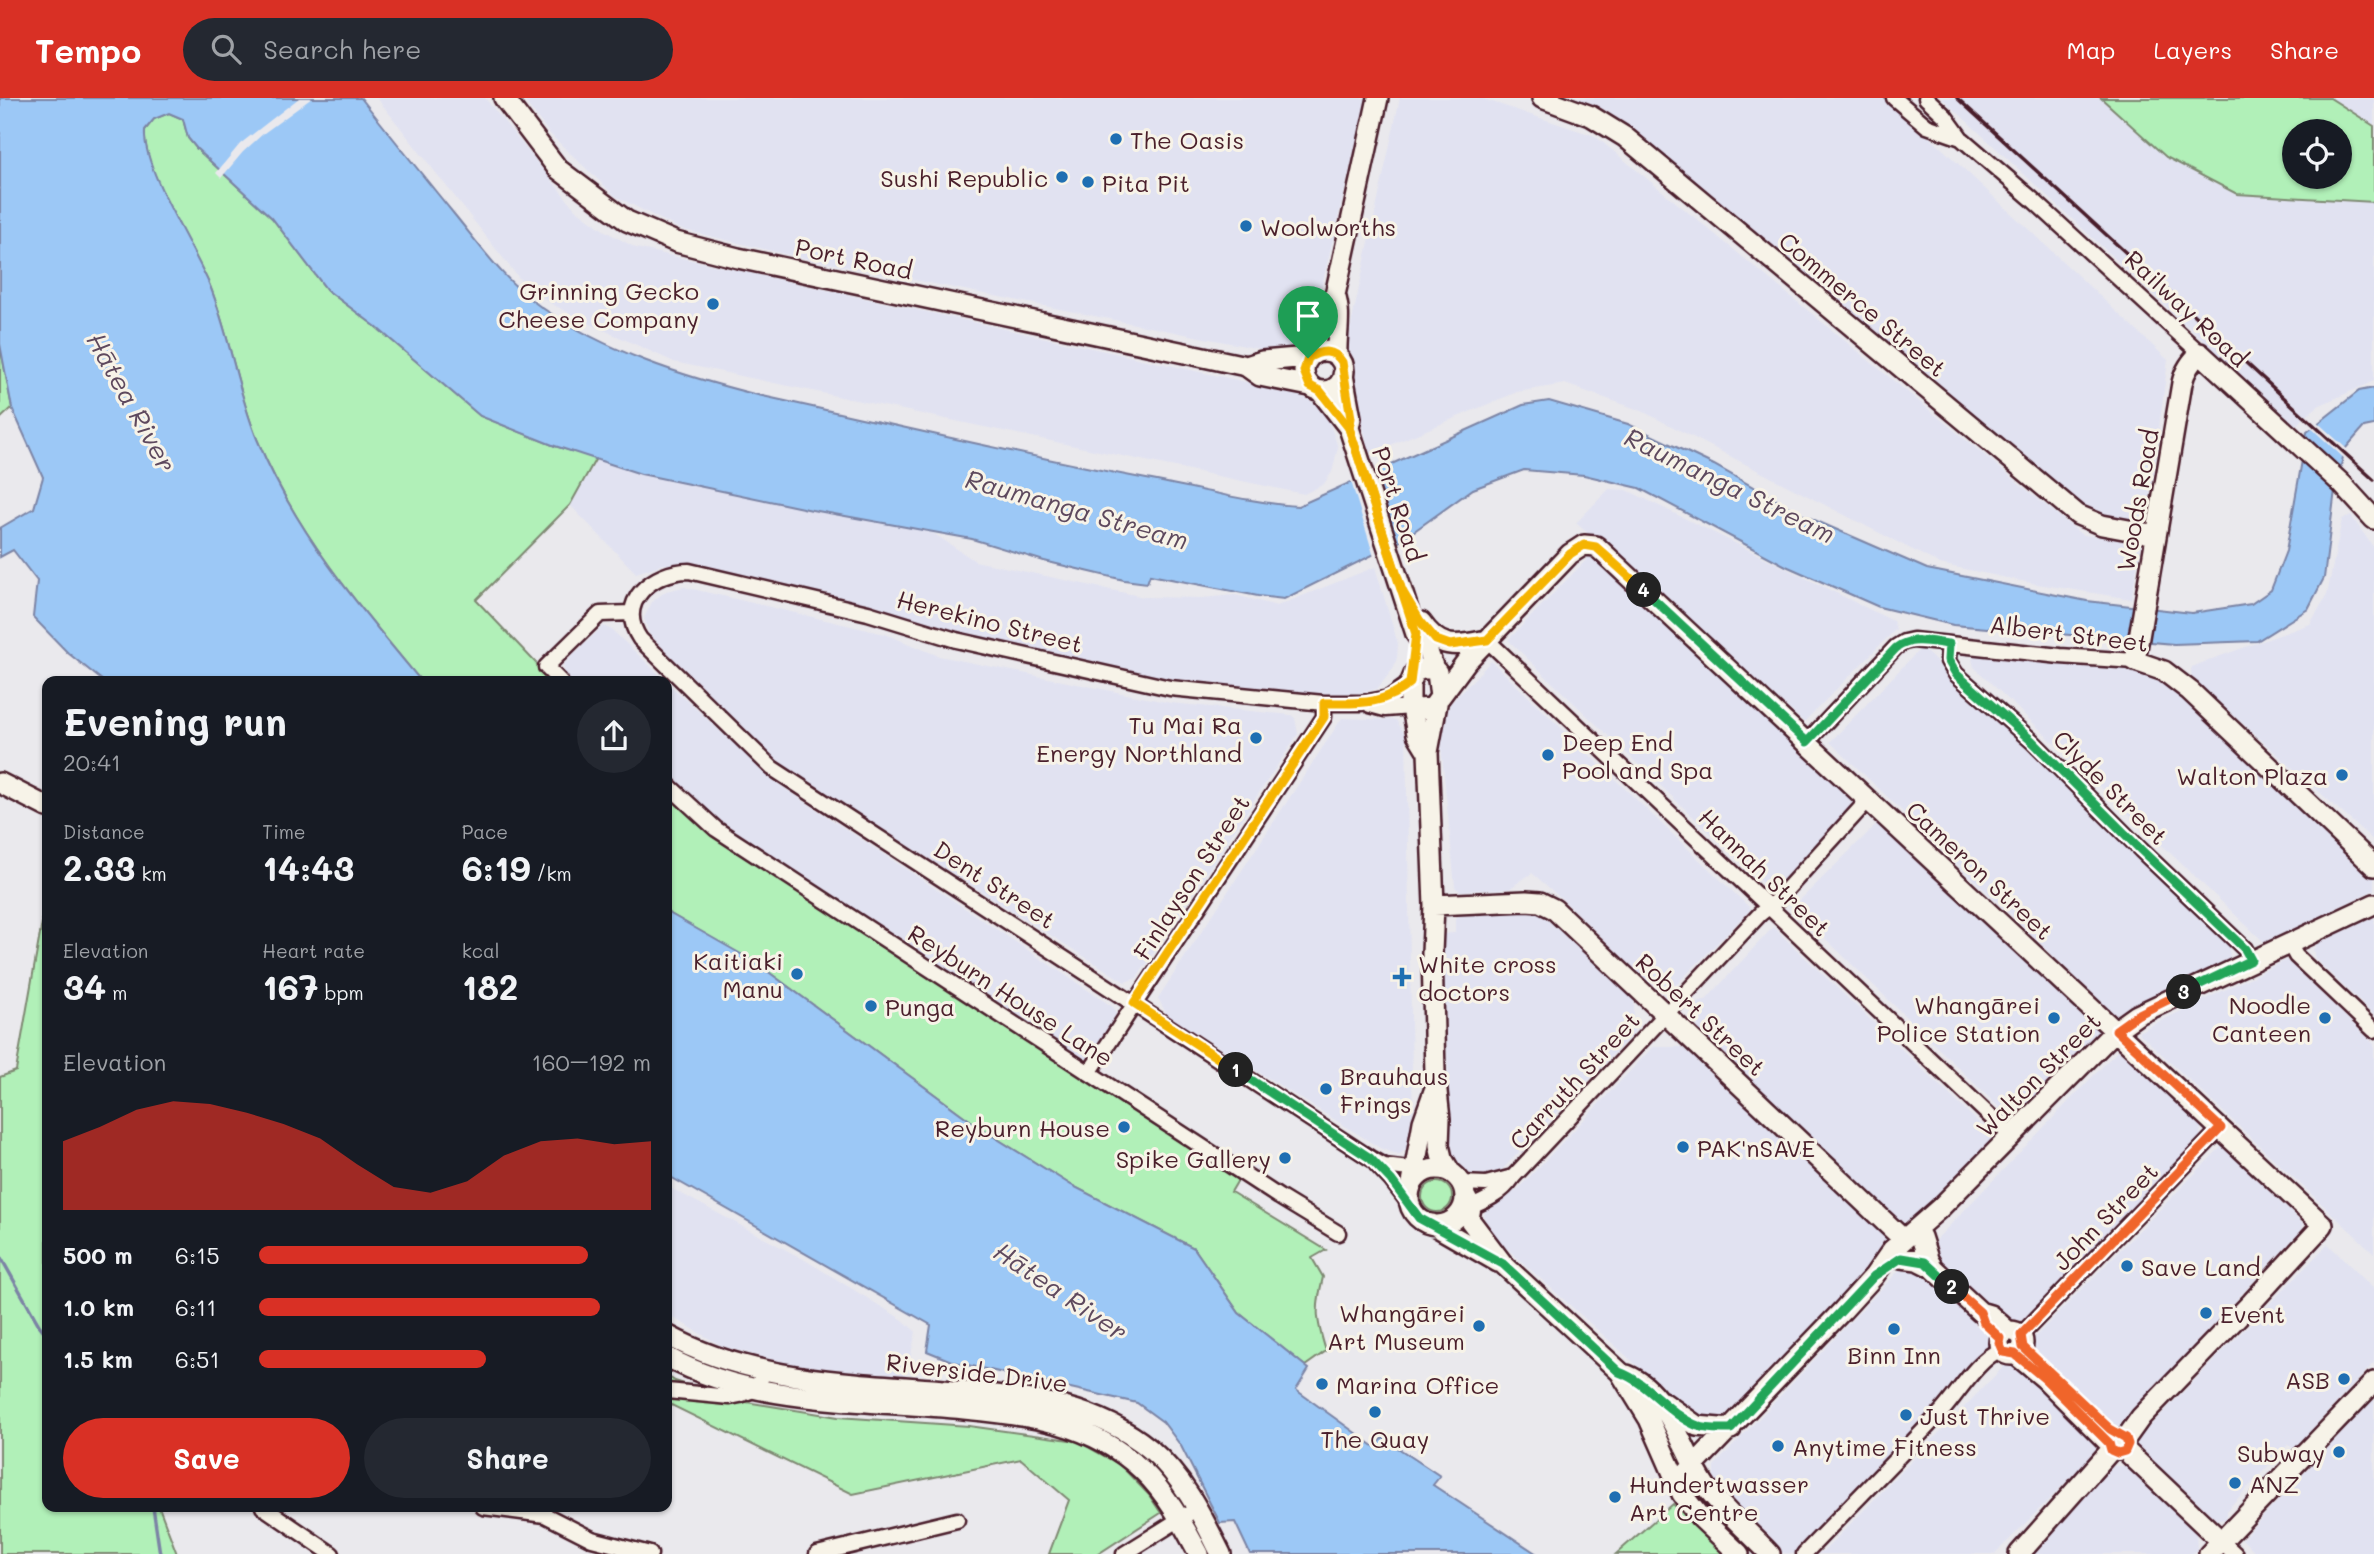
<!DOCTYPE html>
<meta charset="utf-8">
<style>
:root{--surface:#171b24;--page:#242831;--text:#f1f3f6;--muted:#9ea1a6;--accent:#d93025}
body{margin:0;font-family:Mali,sans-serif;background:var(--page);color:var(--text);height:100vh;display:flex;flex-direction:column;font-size:26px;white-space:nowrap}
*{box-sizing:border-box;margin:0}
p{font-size:23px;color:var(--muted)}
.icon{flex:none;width:38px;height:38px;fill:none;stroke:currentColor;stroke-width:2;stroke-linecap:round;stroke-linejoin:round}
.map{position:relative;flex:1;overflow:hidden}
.details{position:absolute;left:42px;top:578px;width:630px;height:836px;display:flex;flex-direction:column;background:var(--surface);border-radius:14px;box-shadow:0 2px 5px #0004}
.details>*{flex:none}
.controls{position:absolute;left:2282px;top:21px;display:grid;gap:14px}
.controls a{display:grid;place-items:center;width:70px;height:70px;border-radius:50%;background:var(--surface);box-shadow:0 2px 5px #0004;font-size:35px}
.pin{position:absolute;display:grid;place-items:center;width:60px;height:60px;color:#fff;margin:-72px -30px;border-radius:50% 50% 50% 0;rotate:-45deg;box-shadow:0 0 7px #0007}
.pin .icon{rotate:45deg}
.km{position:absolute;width:35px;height:35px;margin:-18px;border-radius:50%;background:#222;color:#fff;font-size:19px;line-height:35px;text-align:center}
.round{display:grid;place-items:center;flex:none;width:74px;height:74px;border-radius:37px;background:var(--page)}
.summary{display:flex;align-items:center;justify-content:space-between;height:119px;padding:0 21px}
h1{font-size:38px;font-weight:800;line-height:52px}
.metrics{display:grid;grid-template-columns:repeat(3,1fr);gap:10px;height:119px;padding:7px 21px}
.metrics div{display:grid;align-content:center}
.metrics b{font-size:35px;font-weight:800}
.metrics small{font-size:19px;font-weight:400}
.metrics p{font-size:19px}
.chart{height:196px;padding:14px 21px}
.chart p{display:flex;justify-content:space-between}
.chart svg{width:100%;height:126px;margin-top:7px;fill:var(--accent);opacity:.7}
.button{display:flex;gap:14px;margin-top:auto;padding:14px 21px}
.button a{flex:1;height:80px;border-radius:42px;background:var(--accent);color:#fff;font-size:28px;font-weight:800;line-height:80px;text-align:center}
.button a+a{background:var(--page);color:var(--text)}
ul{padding:0 21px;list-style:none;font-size:23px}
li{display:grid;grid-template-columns:112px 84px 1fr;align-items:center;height:52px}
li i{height:18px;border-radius:9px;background:var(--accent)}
header{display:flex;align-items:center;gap:42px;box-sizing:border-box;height:98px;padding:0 35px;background:var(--accent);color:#fff}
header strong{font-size:33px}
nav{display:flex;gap:38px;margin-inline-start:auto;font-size:24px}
.search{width:490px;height:63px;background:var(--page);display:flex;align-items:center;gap:18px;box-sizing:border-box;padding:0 24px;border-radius:38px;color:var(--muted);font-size:26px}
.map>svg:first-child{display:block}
</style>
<header>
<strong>Tempo</strong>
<div class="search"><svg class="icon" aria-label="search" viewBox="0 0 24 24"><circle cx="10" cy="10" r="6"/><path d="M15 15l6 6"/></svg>Search here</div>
<nav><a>Map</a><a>Layers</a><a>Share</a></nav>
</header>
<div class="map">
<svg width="2374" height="1456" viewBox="0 0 2374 1456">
<rect width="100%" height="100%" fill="#eae9ed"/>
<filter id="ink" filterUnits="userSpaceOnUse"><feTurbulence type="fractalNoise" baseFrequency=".0143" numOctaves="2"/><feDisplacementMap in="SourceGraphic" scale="14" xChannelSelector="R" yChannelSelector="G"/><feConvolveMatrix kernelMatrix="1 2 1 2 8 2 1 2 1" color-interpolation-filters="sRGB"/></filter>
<g filter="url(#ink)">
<!-- built -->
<path fill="#e1e2f1" d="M377,0h108l90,111 30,22 31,17 651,143 23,9 17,16 11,31 -6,25 -8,12 -20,10 -630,-132 -88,-40 -34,-18 -30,-22z
M522,0h845l-58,241 -10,9 -29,3 -486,-97 -104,-25 -65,-33 -65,-62z
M1400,0h80l115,38 487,399 60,6 -11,58 -100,-16 -91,-19 -298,-153 -77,-27 -48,8 -148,62 -18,-84 -3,-31z
M1558,0h330l280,262 -22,166 -61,-6 -472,-402z
M1942,0h159l65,59 71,37 137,8v179l-56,25 -23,20z
M2330,0h44v28z
M596,360l60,19 277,56 42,28 169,36 58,1 33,-3 42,11 98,-39 23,77 -1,14 -4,11 -16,20 -32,8 -97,-6 -121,-16 -416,-103 -47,-8 -28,9 -66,-68z
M1609,391l18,1 266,131 3,8 -92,93 -228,-199z
M2351,418l23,32v293l-182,-163 -1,-9 1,-2 20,-8 98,-35 17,-29 15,-76z
M1594,454l263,252 -85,88 -264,-252z
M684,489l201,47 54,22 232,47 120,12 4,3 3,16 -161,244 -12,4 -345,-217 -131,-131 -5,-16 8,-16 14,-11z
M603,528l9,4 54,51h-99l-4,-16z
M1923,551l306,296 1,16 -114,55 -286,-274 89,-92z
M1977,556l113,8 76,15 208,197v16l-109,53 -291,-276 -2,-8z
M1491,563l260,248 -74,75h-27l-88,-85 -30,-26 -23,16 -49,2 -5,-4 -15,-152 10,-31z
M667,584l108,100 338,225 3,7 -31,51 -357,-228 -61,-60z
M1342,620l54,2 10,16 7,394 -6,19 -9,6 -18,-7 -213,-133 -9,-17z
M1881,722l221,209 -89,92 -220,-214z
M1539,814l95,88v33l-139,144 -12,3 -12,-3 -17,-14 -4,-7 -3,-26 3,-9 -8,-187 13,-1v-14l5,-5z
M2374,819v98l-59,-56 -2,-9 4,-6z
M1773,829l224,213 -90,93 -209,-203v-27l8,-3z
M2286,862l88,84v209l-236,-221z
M2122,948l79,77 -1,16 -185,192 -87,-83z
M1653,949h29l206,193 -2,12 -168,171h-17l-199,-179 -17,-22 -1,-8 4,-10 29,-14z
M2222,1048l81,78v5l-173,184 3,11 -7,8 -8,-4 -89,-85z
M667,1088l138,74 98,60 13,12 -11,48 -127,-18 -56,-16 -55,-32z
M2328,1146l46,45v74l-61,65v6l-16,16 -9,-5 -62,66v8l-9,1 -78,-72 -5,-10 8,-15 3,8z
M1902,1169h13l77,73v9l-184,188 -11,17 -16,-1 -63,-61 -4,-10v-16z
M2010,1262l92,86 -107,108h-177l8,-5z
M2374,1301v155h-117l-15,-15z
M2113,1368h12l71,67 1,17 -5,4h-162z"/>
<!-- green -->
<path fill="#b1f0b8" stroke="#7e8872" stroke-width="2" fill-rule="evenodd" d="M2101,0h229l44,28v76l-137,-8 -71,-37zM2294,33h46v46h-46z
M169,15l14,6 5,19 9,11 75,69 55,72 48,36 105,90 75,30 41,12 -26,47 -94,95 77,81h-132c-62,-74 -127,-151 -164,-242 -20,-49 -27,-103 -47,-153 -16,-38 -69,-117 -65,-156l9,-11z
M0,246l12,64 -12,11z
M667,695l39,38 532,349 -7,12 95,58 -14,8 11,19c-8,33 -7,42 3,74l-21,15 -66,-53 -45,-65 -123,-63 -88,-55 -224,-165 -92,-53z
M47,796v613h112l18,47h-177v-477l16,-6z
M1422 1099a15 15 0 1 1 30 0a15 15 0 1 1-30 0Z
M667,1278l8,5 59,19 104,17 131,9 108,15 43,24 29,30 12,18 -63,41h-49l20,-54 -48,-41 -168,35 -186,-91z
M1673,1406l52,50h-109z"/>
<!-- water -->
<path fill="#9cc8f6" stroke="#7b84a5" stroke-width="2" d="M0,0h361c31,39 62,78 93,116 27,33 52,69 87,93 66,45 141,69 217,88 133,29 265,61 399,86 47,9 94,22 141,25l225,-101 26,-4 79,23 86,41 89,50 124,54 160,32 105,12 59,-9 20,-14 15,-39 21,-119 52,-41 15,-3v37l-10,2 -19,22 -10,41 -11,88 -16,31 -51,32 -83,3 -221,-19 -74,-18 -93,-41 -147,-78 -55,-13 -60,-5 -51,19 -74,53 -115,57 -26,-3 -108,-21 -3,8 -23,-3 -80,-19 -72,-22 -160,-29 -171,-36 -86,-28 -75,-30 -105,-90 -48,-36 -55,-72 -75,-69 -9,-11 -5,-19 -14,-6 -15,6 -9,11c-3,39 49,117 65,156 20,50 27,104 47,153 37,91 102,168 164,242h-318l-35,-28 -35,-36 4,-36 -24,-31 -13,7v-29l34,-20 9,-31 -31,-69 -12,-64z
M667,814l88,50 228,168 88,55 123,63 45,65 70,56 -13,21 79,57 8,-9 57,38 -7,9 104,69h-287l-15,-32 -15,1 -39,-77 -18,-24 -26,-19 -183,-41 -27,-11 4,-26 -264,-150z"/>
<!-- pier -->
<path fill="#eae9ed" d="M299,0h13l-48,35 -21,19 -22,26 -5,-5 24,-29z
M2315,322l33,30 -2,10 -37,-34z
M1371,370l26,79 -23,10 -24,-79z"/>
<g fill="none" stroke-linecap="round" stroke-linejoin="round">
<!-- stream -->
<path stroke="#7b84a5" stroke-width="3.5" d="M0,1158l39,69 8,10
M153,1409l7,47"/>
<defs>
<path id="street" d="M1894,0l33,28 34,12
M1926,0l19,18 16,22 71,61 168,154
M1487,542l524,496
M1949,546l-1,17 8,13 76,67 109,109 104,99 6,11
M560,583l-14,-14 54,-53 31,-1
M1410,585l-21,15 -27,5h-38l-154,-15 -214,-48 -88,-27 -179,-42c-36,0 -74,31 -49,68l132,129 598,390 14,8 42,5
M1370,607l15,4 27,-2
M1807,644l89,-95 8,-5 9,-2 147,16 75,5
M667,686l49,45 563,368 59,36
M2289,845l7,13 78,74
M1089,975l235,-356v-14
M1376,1066l15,16 20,26
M1461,1085l25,1 27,-7
M1464,1112c19,-8 37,-15 49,-33l247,-263 17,-14 92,-101
M2021,1237l200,-207
M667,1293l63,6 10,-2 16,-6 9,-19
M263,1409l69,47
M483,1409l62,8 47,24 58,15
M2221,1443l14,13
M817,1456l140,-34
M1124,1456l64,-40
M1804,1456c46,-48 93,-95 138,-143 18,-20 34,-50 59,-62"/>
<path id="secondary" d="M504,0l54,71 69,52 49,21 62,16 508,108 14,10 50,10
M1542,0l49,18 34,21 453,378 24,10 54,10
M1304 273a20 20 0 1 1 40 0a20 20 0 1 1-40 0Z
M1337,257c-1,-20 5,-41 -2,-60l43,-197
M1310,258l17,-53 8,-8
M1246,268l16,-5 46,-4
M1343,277l8,43 -2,10
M1320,293l29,37 67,206 12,18 6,17
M2374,421l-32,-35 -142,-131c-9,9 -15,17 -18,30l-47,278 29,10 26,20 184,175
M1421,524c20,29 35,24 66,18
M1422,571h12l3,3 3,25 -8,11 -14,1 -8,-4v-21l5,-12z
M1440,599l26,-35 104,-108 14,-9 12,1 727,679 -71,77 -111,115 -15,21
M1437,606l-9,48 6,153 -2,48 3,120 5,46 -1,26 3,13 9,15
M1412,610l5,26 11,18
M0,685l47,24
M1434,807l92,-4 14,1 14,7 349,330
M1409 1099a28 28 0 1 1 56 0a28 28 0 1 1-56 0Z
M1412,1086l11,-62 11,-31
M1465,1098l6,11 -2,12 34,45 117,108 29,47 33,75 18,23 39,37
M1432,1126l66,38
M1921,1139l7,22 5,9 47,44 10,3 18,16
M1901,1160l16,2 16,8
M1999 1245a12 12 0 1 1 24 0a12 12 0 1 1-24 0Z
M667,1237c90,50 200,47 299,57 66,6 132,14 184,57 34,29 52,67 71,105
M2015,1256l30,25 64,64
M667,1259c89,49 199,42 297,52 65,6 129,14 178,61 25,24 41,54 57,84
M1627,1277c43,17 55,79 80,113 18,24 42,44 63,66
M1663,1304l34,24 34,3
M2125,1352l96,91
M1677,1385l166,-173 31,-34 18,-26 48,-42 176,-178 21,-15 237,-111
M2019,1456l92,-104
M2209,1456l165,-172"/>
</defs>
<!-- street casing -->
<use href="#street" stroke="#4a1f2b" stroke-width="19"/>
<!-- secondary casing -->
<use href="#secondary" stroke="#4a1f2b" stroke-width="24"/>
<!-- street -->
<use href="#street" stroke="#f7f3e8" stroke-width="14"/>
<!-- secondary -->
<use href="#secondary" stroke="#f7f3e8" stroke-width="19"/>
<!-- rail -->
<path stroke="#4a1f2b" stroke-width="3.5" d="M1957,0l417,382"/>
</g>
</g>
<g fill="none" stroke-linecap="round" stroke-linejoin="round" filter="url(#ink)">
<defs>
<path id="split-1" d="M1236,972l-102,-67 190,-286v-14c34,0 58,3 86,-20l6,-49 -67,-206 -29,-37 -10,-5 -6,-15 4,-13"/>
<path id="split-2" d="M1236,972l134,88 21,22 28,38 84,46 116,108c30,11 49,42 79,54 9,4 23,3 33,3l143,-153 27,-18 24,4 27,25"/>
<path id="split-3" d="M1952,1189l28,25 4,11 16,15 -1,5 4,9 12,2 30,25 64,64 2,7 7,3 7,-2 3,-7 -2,-6 -16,-9 -87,-82 -2,-12 200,-207 -105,-98 21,-15 47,-23"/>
<path id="split-4" d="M1644,492l163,152 89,-94c16,-12 34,-6 53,-4l-1,16 8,14 76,67 109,109 104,99 6,11 -67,32"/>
<path id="split-5" d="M1308,260c13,-8 26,-9 34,4l9,56 -2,10 52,161 19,32 16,19 14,5 37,-5 83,-86 14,-9 12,2 48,43"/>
</defs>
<!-- split-1 casing -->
<use href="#split-1" stroke="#fff" stroke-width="14"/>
<!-- split-2 casing -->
<use href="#split-2" stroke="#fff" stroke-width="14"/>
<!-- split-3 casing -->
<use href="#split-3" stroke="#fff" stroke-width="14"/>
<!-- split-4 casing -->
<use href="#split-4" stroke="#fff" stroke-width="14"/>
<!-- split-5 casing -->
<use href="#split-5" stroke="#fff" stroke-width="14"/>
<!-- split-1 -->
<use href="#split-1" stroke="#f5b400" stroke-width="9"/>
<!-- split-2 -->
<use href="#split-2" stroke="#22a559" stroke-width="9"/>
<!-- split-3 -->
<use href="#split-3" stroke="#f0652b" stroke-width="9"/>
<!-- split-4 -->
<use href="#split-4" stroke="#22a559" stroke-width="9"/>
<!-- split-5 -->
<use href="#split-5" stroke="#f5b400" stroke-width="9"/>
</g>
<!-- markers -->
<g fill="#1f6fb2" stroke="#f7f3e8" stroke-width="2.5">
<circle cx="1116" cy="41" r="7"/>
<circle cx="1062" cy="79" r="7"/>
<circle cx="1088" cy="84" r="7"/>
<circle cx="1246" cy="128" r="7"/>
<circle cx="713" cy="206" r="7"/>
<circle cx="1256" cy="640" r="7"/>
<circle cx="1548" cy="657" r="7"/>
<circle cx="2342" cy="677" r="7"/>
<circle cx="797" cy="876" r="7"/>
<path d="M1398.5 868.5h7v7h7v7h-7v7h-7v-7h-7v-7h7z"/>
<circle cx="871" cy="908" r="7"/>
<circle cx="2054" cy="920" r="7"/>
<circle cx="2325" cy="920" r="7"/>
<circle cx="1326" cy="991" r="7"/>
<circle cx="1124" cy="1029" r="7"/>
<circle cx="1683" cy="1049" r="7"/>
<circle cx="1285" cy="1060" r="7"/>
<circle cx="2127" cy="1168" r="7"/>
<circle cx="2206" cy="1215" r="7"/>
<circle cx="1479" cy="1228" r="7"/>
<circle cx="1894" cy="1231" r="7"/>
<circle cx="2344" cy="1281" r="7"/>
<circle cx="1322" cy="1286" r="7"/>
<circle cx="1375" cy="1314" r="7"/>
<circle cx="1906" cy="1317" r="7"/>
<circle cx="1778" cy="1348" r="7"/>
<circle cx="2339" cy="1354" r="7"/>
<circle cx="2235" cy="1385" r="7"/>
<circle cx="1615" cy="1399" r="7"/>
</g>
<g text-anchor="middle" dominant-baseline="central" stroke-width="6" stroke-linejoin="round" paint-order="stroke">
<!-- poi labels -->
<g font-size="24" fill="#4a1f2b" stroke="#f7f3e8" text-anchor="start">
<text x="1130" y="41">The Oasis</text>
<text x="1048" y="79" text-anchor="end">Sushi Republic</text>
<text x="1102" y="84">Pita Pit</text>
<text x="1260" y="128">Woolworths</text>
<text x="699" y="192" text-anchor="end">Grinning Gecko<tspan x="699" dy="28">Cheese Company</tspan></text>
<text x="1242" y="626" text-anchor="end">Tu Mai Ra<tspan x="1242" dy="28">Energy Northland</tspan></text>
<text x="1562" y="643">Deep End<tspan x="1562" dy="28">Pool and Spa</tspan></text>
<text x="2328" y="677" text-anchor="end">Walton Plaza</text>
<text x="783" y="862" text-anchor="end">Kaitiaki<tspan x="783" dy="28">Manu</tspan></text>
<text x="1418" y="865">White cross<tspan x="1418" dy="28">doctors</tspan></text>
<text x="2040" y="906" text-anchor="end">Whangārei<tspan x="2040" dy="28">Police Station</tspan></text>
<text x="2311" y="906" text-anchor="end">Noodle<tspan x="2311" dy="28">Canteen</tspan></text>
<text x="885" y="908">Punga</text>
<text x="1340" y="977">Brauhaus<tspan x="1340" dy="28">Frings</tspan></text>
<text x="1110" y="1029" text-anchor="end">Reyburn House</text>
<text x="1697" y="1049">PAK'nSAVE</text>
<text x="1271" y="1060" text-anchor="end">Spike Gallery</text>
<text x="2141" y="1168">Save Land</text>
<text x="1465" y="1214" text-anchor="end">Whangārei<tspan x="1465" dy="28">Art Museum</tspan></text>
<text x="2220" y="1215">Event</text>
<text x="1894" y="1256" text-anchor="middle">Binn Inn</text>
<text x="2330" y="1281" text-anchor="end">ASB</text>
<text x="1336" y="1286">Marina Office</text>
<text x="1920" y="1317">Just Thrive</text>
<text x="1375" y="1340" text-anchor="middle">The Quay</text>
<text x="1792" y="1348">Anytime Fitness</text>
<text x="2325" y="1354" text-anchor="end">Subway</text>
<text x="1629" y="1385">Hundertwasser<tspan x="1629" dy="28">Art Centre</tspan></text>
<text x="2249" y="1385">ANZ</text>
</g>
<!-- street labels -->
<g font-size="24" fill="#4a1f2b" stroke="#f7f3e8">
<text transform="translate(854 160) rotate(12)">Port Road</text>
<text transform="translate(1863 206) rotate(40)">Commerce Street</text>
<text transform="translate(2187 210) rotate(43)">Railway Road</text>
<text transform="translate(2137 402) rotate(-80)">Woods Road</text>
<text transform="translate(1399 406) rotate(72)">Port Road</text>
<text transform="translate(990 523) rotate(14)">Herekino Street</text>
<text transform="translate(2069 535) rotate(7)">Albert Street</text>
<text transform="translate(2111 689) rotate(45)">Clyde Street</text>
<text transform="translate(1980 772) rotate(43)">Cameron Street</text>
<text transform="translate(1765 774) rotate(44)">Hannah Street</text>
<text transform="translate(1191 779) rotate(-57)">Finlayson Street</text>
<text transform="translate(995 786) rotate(33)">Dent Street</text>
<text transform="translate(1011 897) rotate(33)">Reyburn House Lane</text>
<text transform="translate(1701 916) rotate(43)">Robert Street</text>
<text transform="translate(2038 976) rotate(-45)">Walton Street</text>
<text transform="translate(1574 982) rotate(-47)">Carruth Street</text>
<text transform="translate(2105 1118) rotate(-46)">John Street</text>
<text transform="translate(977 1274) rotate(7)">Riverside Drive</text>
</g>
<!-- water labels -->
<g font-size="26" font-style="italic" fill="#5e495e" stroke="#f7f3e8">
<text transform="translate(132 304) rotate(61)">Hātea River</text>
<text transform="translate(1730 387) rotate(26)">Raumanga Stream</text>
<text transform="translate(1077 411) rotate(16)">Raumanga Stream</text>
<text transform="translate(1061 1193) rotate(34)">Hātea River</text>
</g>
</g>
</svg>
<div class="controls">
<a><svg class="icon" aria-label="locate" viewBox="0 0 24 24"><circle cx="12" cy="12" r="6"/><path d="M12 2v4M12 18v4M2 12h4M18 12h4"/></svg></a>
</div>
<div class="pin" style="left:1308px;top:260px;background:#1e9e55"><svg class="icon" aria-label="arrive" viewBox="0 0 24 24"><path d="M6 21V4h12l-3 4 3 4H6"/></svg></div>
<b class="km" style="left:1236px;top:972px">1</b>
<b class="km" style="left:1952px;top:1189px">2</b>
<b class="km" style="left:2184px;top:894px">3</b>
<b class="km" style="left:1644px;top:492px">4</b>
<section class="details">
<div class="summary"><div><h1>Evening run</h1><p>20:41</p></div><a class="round"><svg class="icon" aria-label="share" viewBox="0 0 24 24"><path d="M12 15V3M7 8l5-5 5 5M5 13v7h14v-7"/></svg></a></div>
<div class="metrics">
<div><p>Distance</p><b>2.33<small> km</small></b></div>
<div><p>Time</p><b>14:43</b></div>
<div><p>Pace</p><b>6:19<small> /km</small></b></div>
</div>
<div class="metrics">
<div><p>Elevation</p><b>34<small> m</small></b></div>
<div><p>Heart rate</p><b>167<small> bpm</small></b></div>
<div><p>kcal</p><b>182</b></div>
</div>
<div class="chart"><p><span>Elevation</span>160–192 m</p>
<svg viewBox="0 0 160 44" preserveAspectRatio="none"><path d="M0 44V20L10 15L20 9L30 6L40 7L50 10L60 14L70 19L80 28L90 36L100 38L110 34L120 25L130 20L140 19L150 21L160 20V44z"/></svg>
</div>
<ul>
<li><b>500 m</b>6:15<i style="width:84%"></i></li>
<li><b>1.0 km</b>6:11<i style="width:87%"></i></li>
<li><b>1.5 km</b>6:51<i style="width:58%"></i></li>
</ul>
<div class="button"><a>Save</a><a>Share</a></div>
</section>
</div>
